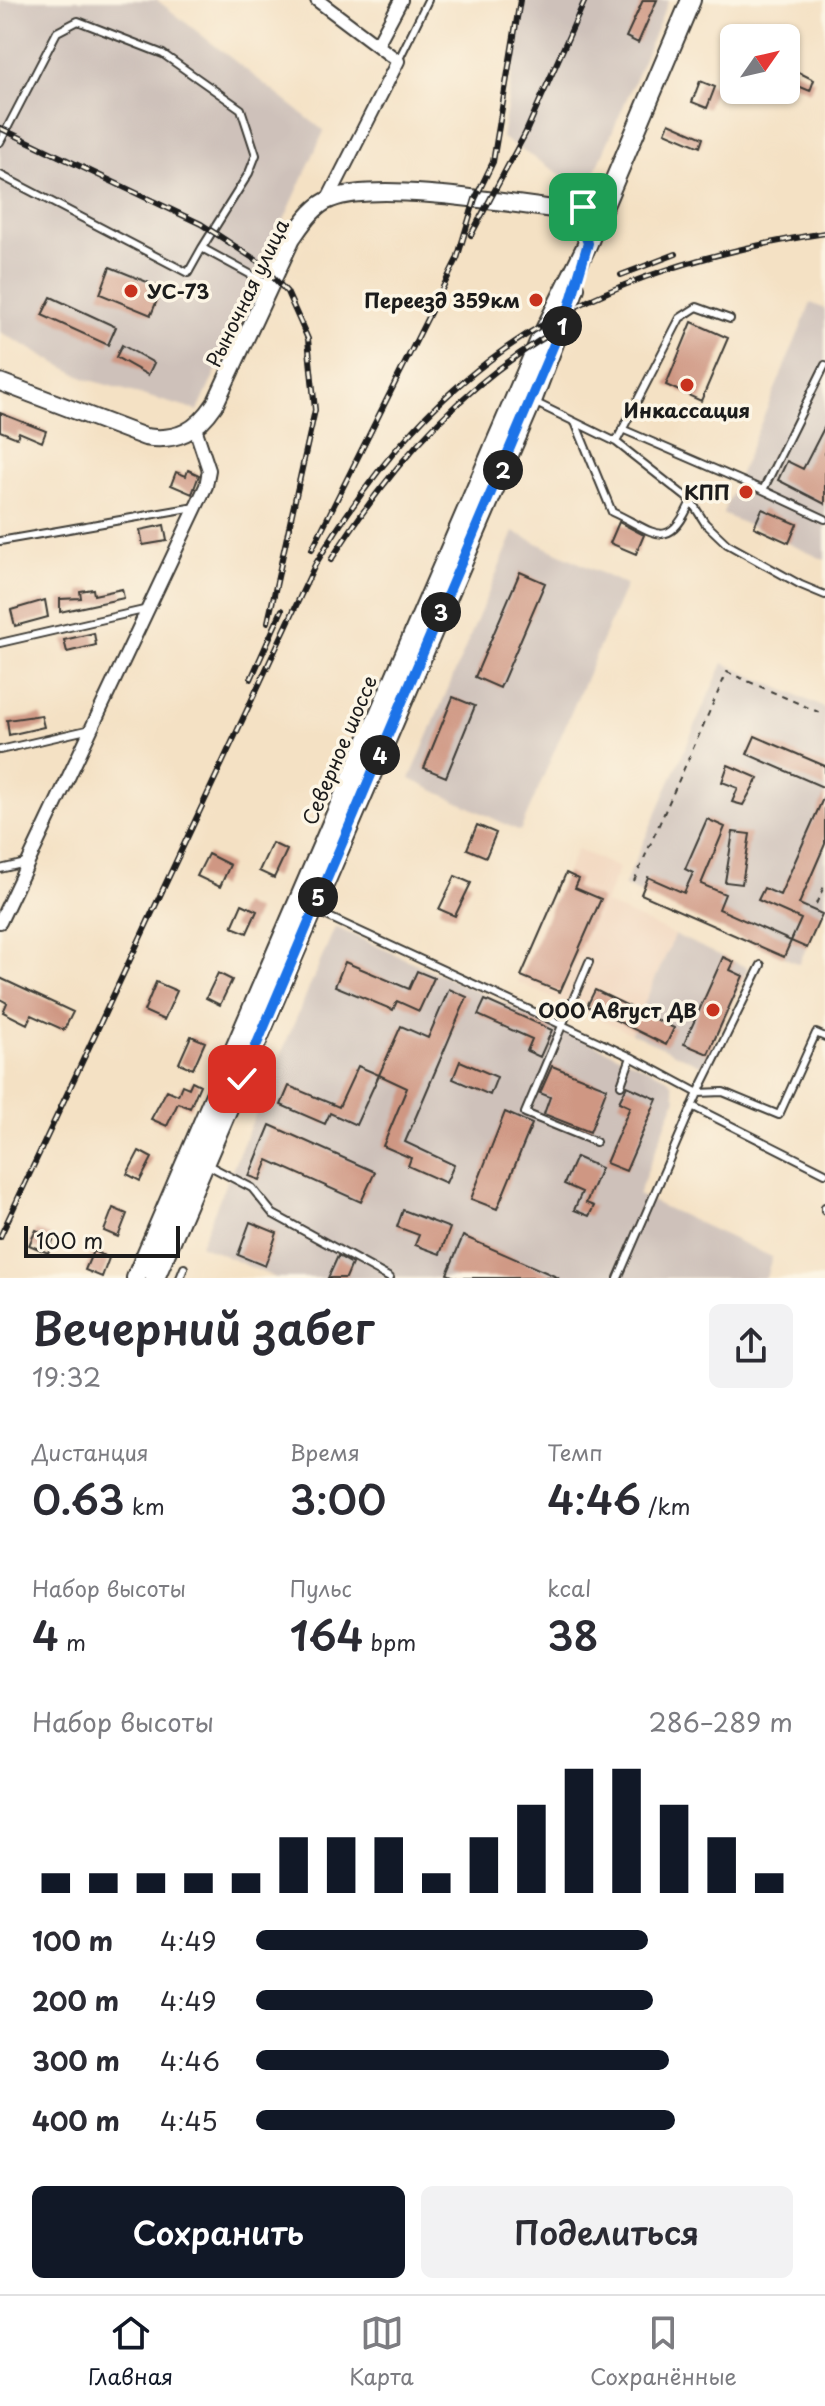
<!DOCTYPE html>
<html lang="ru">
<meta charset="utf-8">
<style>
:root{--surface:#fff;--page:#f2f2f3;--text:#2b2b33;--muted:#7c7c81;--line:#e1e1e2;--accent:#111827}
body{margin:0;font-family:"Playpen Sans",sans-serif;background:var(--page);color:var(--text);height:100vh;display:flex;flex-direction:column;font-size:30px;white-space:nowrap}
*{box-sizing:border-box;margin:0}
p{font-size:26px;color:var(--muted)}
.icon{flex:none;width:44px;height:44px;fill:none;stroke:currentColor;stroke-width:2;stroke-linecap:round;stroke-linejoin:round}
.map{position:relative;height:1278px;overflow:hidden}
.sheet{display:flex;flex-direction:column;background:var(--surface);flex:1}
.sheet>*{flex:none}
.needle{width:52px;rotate:56deg}
.buttons{position:absolute;left:720px;top:24px;display:grid;gap:16px}
.buttons a{display:grid;place-items:center;width:80px;height:80px;border-radius:12px;background:var(--surface);box-shadow:0 2px 6px #0004;font-size:40px}
.scale{position:absolute;left:24px;bottom:20px;width:156px;box-sizing:border-box;padding-left:8px;border:4px solid #1c1c1c;border-top:0;font-size:22px;line-height:28px;white-space:nowrap;color:#1c1c1c;-webkit-text-stroke:6px #fcf5e5;paint-order:stroke}
.pin{position:absolute;display:grid;place-items:center;width:68px;height:68px;color:#fff;margin:-34px;border-radius:16px;box-shadow:0 4px 12px #0006}
.km{position:absolute;width:40px;height:40px;margin:-20px;border-radius:50%;background:#222;color:#fff;font-size:22px;line-height:40px;text-align:center}
.round{display:grid;place-items:center;flex:none;width:84px;height:84px;border-radius:12px;background:var(--page)}
.headline{display:flex;align-items:center;justify-content:space-between;height:136px;padding:0 32px}
h1{font-size:44px;font-weight:600;line-height:60px}
.figures{display:grid;grid-template-columns:repeat(3,1fr);gap:12px;height:136px;padding:8px 32px}
.figures div{display:grid;align-content:center}
.figures b{font-size:40px;font-weight:600}
.figures small{font-size:22px;font-weight:400}
.figures p{font-size:22px}
.chart{height:224px;padding:16px 32px}
.chart p{display:flex;justify-content:space-between}
.chart svg{width:100%;height:144px;margin-top:8px;stroke:var(--accent);stroke-width:6}
.primary-button{display:flex;gap:16px;margin-top:auto;padding:16px 32px}
.primary-button a{flex:1;height:92px;border-radius:12px;background:var(--accent);color:#fff;font-size:32px;font-weight:600;line-height:92px;text-align:center}
.primary-button a+a{background:var(--page);color:var(--text)}
ul{padding:0 32px;list-style:none;font-size:26px}
li{display:grid;grid-template-columns:128px 96px 1fr;align-items:center;height:60px}
li i{height:20px;border-radius:10px;background:var(--accent)}
.dock{display:flex;justify-content:space-around;align-items:center;height:112px;border-top:2px solid var(--line);background:var(--surface);font-size:22px;color:var(--muted)}
.dock a{display:grid;justify-items:center;gap:4px}
.dock .current{color:var(--accent)}
.map>svg:first-child{display:block}
</style>
<div class="map">
<svg width="825" height="1278" viewBox="0 0 825 1278">
<rect width="100%" height="100%" fill="#fcf5e5"/>
<filter id="ink" filterUnits="userSpaceOnUse"><feTurbulence type="fractalNoise" baseFrequency=".0125" numOctaves="2"/><feDisplacementMap in="SourceGraphic" scale="16" xChannelSelector="R" yChannelSelector="G"/><feConvolveMatrix kernelMatrix="1 2 1 2 8 2 1 2 1" color-interpolation-filters="sRGB"/></filter>
<filter id="wash" filterUnits="userSpaceOnUse"><feTurbulence type="fractalNoise" baseFrequency=".006" numOctaves="4" result="noise"/><feDisplacementMap in="SourceGraphic" scale="32" xChannelSelector="R" yChannelSelector="G"/><feGaussianBlur stdDeviation="1.8" result="paint"/><feColorMatrix in="noise" values="0 0 0 0 0 0 0 0 0 0 0 0 0 0 0 0 0 1.4 0 .05"/><feComposite in="paint" operator="in"/></filter>
<g filter="url(#wash)">
<rect width="100%" height="100%" fill="#f4e1c4"/>
<!-- built -->
<path fill="#f1d5bd" d="M577,849l42,19 -15,35 71,32 -44,98 -114,-51z"/>
<!-- industrial -->
<path fill="#cec1ba" d="M0,0h157l167,131 -126,280 -112,-32 -86,-47z
M524,0h145l-82,191 -85,-53z
M811,303l14,6v251l-102,-46z
M514,532l112,53 -106,246 -110,-52z
M723,663l102,45v198l-26,58 -175,-78z
M335,927l329,149 8,7 4,15 -38,97 134,62 -6,21h-490l-76,-33z
M675,935l73,33 -46,98 -71,-33z"/>
<g id="blocks">
<!-- building -->
<path fill="#cf9783" d="M643,0h14l-19,43 -12,-6z
M786,66l28,14 -4,11 -24,-10z
M700,81l15,6 -8,21 -15,-6z
M669,123l34,15 -3,9 -35,-15z
M110,267l52,21 -11,27 -51,-21z
M51,297l65,30 -8,18 -66,-30z
M692,322l36,16 -27,63 -35,-16z
M122,345l32,18 -6,12 -32,-18z
M0,413l46,18 -4,11 -23,-10 -2,6 -17,-7z
M825,426v78l-47,-24 9,-19 16,8z
M188,470l11,5 -7,19 -21,-9 5,-13 10,4z
M762,509l35,15 -8,19 -35,-16z
M619,522l25,13 -8,19 -26,-11z
M164,525l3,16 -24,4 -3,-15z
M520,572l25,11 -45,105 -25,-11z
M93,589l1,6 28,-6 2,9 -64,14v-13l21,-1 -1,-7z
M45,600l3,17 -33,9 -4,-16z
M94,633l2,12 -29,7 -3,-12z
M453,697l22,9 -29,71 -22,-9z
M41,715l3,12 -35,8 -2,-15z
M755,736l70,30v22l-78,-34z
M728,765l30,13 -15,27 -11,-3 6,-14 -16,-6z
M825,794v50l-26,60 23,10 -15,34 -16,-7 10,-22 -43,-19 6,-12 16,7z
M707,819l18,8 -24,57 24,10 -6,15 72,32 -7,16 -143,-63 7,-17 36,16 9,-20 -8,-4z
M477,825l19,8 -10,24 -19,-8z
M733,832l17,2 -8,50 -17,-2z
M272,843l15,7 -13,28 -15,-7z
M208,854l22,11 -10,22 -23,-11z
M566,873l13,6 -4,9 26,11 -41,93 -39,-16z
M455,876l16,7 -16,33 -16,-7z
M242,904l15,7 -10,22 -15,-6z
M723,957l11,5 -4,8 13,6 -35,78 -24,-10z
M345,962l64,27 8,-18 17,7 -15,33 -22,-10 -4,9 -58,-24z
M218,973l14,7 -12,25 -14,-7z
M0,978l73,34 -9,18 -33,-15 -4,9 -24,-12 4,-9 -7,-4z
M156,982l21,9 -13,29 -20,-9z
M449,989l18,8 -62,145 49,23 -8,18 -38,-17 3,-8 -28,-12 24,-58 -28,-13 22,-49 27,12z
M595,990l79,38 -8,17 -79,-39z
M485,1000l67,30 -12,27 -13,-6 5,-12 -54,-24z
M191,1036l14,6 -12,27 -14,-6z
M460,1061l37,16 -7,18 -37,-16z
M358,1066l21,9 -23,50 -26,-12 -5,11 -44,-19 8,-19 50,21z
M552,1066l55,22 -17,44 -46,-18 6,-17 -10,-4z
M192,1081l8,4 -10,23 -12,-5 -11,23 -16,-7 16,-29 11,5 4,-10 7,3z
M627,1086l30,13 -31,72 -20,-8 24,-56 -11,-5z
M505,1112l27,12 -35,85 -26,-10z
M270,1125l105,47 -14,30 -93,-42 -8,20 -11,-4z
M139,1151l13,7 -12,23 -13,-7z
M576,1157l25,11 -15,35 8,3 -5,10 -15,-6 8,-18 -18,-8z
M113,1208l14,6 -9,23 -14,-6z
M403,1210l47,18 -10,26 -25,-9 4,-10 -22,-8z
M250,1222l27,11 -12,33 -27,-11z
M36,1230l18,8 -6,15 -19,-8z
M463,1236l96,42h-102l-10,-4z
M93,1251l16,7 -7,19 -17,-7z
M338,1256l14,8 -6,14h-18z"/>
</g>
</g>
<g filter="url(#ink)">
<use href="#blocks" fill-opacity="0" stroke="#3c3a35" stroke-width="2"/>
<g fill="none" stroke-linecap="round" stroke-linejoin="round">
<defs>
<path id="service" d="M398,61l30,-61
M0,142l57,-110 21,-11 85,33 78,55 15,46 -7,18 -47,75
M0,175l188,98 14,-25 68,37
M534,402l82,40 75,59 14,22 22,21 74,41 24,10
M575,422l37,90c42,19 56,42 79,-11
M622,429l141,61 62,-125
M616,442l64,-124 17,-11 33,12
M763,490l62,29
M0,541l195,-34
M0,643l148,-34
M0,750l91,-21
M0,869l26,-6
M316,911l315,146 67,36 63,-128
M589,962l-64,151 71,29
M621,1085l10,-28
M692,1106l133,67
M206,1164l46,24 21,26 117,64
M825,1207v4
M180,1278l4,-10
M618,1278l80,-185 25,-1 56,23 37,-82 9,4"/>
<path id="minor" d="M317,0l81,61 -70,138
M377,45l24,-45
M0,922l206,-436 3,-16 -14,-42"/>
<path id="tertiary" d="M560,210c23,-3 36,-6 50,-24
M0,382l145,55c32,5 52,-6 70,-33l77,-166c10,-14 22,-33 39,-39 46,-18 177,4 229,11l21,15 7,18"/>
<path id="secondary" d="M136,1278l404,-938 48,-97 103,-243
M155,1278l377,-877 43,-113"/>
</defs>
<!-- service casing -->
<use href="#service" stroke="#3c3a35" stroke-width="10"/>
<!-- minor casing -->
<use href="#minor" stroke="#3c3a35" stroke-width="16"/>
<!-- tertiary casing -->
<use href="#tertiary" stroke="#3c3a35" stroke-width="20"/>
<!-- secondary casing -->
<use href="#secondary" stroke="#3c3a35" stroke-width="22"/>
<!-- path -->
<path stroke="#3c3a35" stroke-width="2" stroke-dasharray="6 6" stroke-linecap="butt" d="M634,881l93,-209 98,43
M816,904l9,-20"/>
<!-- service -->
<use href="#service" stroke="#fff" stroke-width="6"/>
<!-- minor -->
<use href="#minor" stroke="#fff" stroke-width="12"/>
<!-- tertiary -->
<use href="#tertiary" stroke="#fff" stroke-width="16"/>
<!-- secondary -->
<use href="#secondary" stroke="#fff" stroke-width="18"/>
<defs>
<path id="rail" d="M0,128l201,96 58,38 28,30 21,47 7,71 -47,212
M471,235l54,-101 60,-134
M621,275l55,-21
M312,549l145,-290 18,-60 18,-37 27,-162
M331,560c63,-100 141,-187 248,-242
M251,679l31,-69
M0,1237l315,-672c125,-211 271,-294 510,-332"/>
</defs>
<!-- rail casing -->
<use href="#rail" stroke="#1c1c1c" stroke-width="6"/>
<!-- rail -->
<use href="#rail" stroke="#fcf5e5" stroke-width="3" stroke-dasharray="9" stroke-linecap="butt"/>
</g>
</g>
<g fill="none" stroke-linecap="round" stroke-linejoin="round" filter="url(#ink)">
<defs>
<path id="route" d="M242,1079l326,-768 20,-68 -7,-18 -21,-15 23,-3"/>
</defs>
<!-- route casing -->
<use href="#route" stroke="#fff" stroke-width="16"/>
<!-- route -->
<use href="#route" stroke="#1a73e8" stroke-width="10"/>
</g>
<!-- markers -->
<g fill="#c8321e" stroke="#fcf5e5" stroke-width="3">
<circle cx="131" cy="291" r="8"/>
<circle cx="536" cy="300" r="8"/>
<circle cx="687" cy="385" r="8"/>
<circle cx="746" cy="492" r="8"/>
<circle cx="713" cy="1010" r="8"/>
</g>
<g text-anchor="middle" dominant-baseline="central" stroke-width="7" stroke-linejoin="round" paint-order="stroke">
<!-- poi labels -->
<g font-size="20" font-weight="bold" fill="#1c1c1c" stroke="#fcf5e5" text-anchor="end">
<text x="147" y="291" text-anchor="start">УС-73</text>
<text x="520" y="300">Переезд 359км</text>
<text x="687" y="410" text-anchor="middle">Инкассация</text>
<text x="730" y="492">КПП</text>
<text x="697" y="1010">ООО Август ДВ</text>
</g>
<!-- street labels -->
<g font-size="20" fill="#1c1c1c" stroke="#fcf5e5">
<text transform="translate(247 293) rotate(-64)">Рыночная улица</text>
<text transform="translate(339 750) rotate(-67)">Северное шоссе</text>
</g>
</g>
</svg>
<div class="buttons">
<a><svg class="needle" viewBox="-14 -14 28 28"><path d="M0-13l5 13h-10z" fill="#e53935"/><path d="M0 13l5-13h-10z" fill="#7c7c81"/></svg></a>
</div>
<div class="scale">100 m</div>
<div class="pin" style="left:583px;top:207px;background:#1e9e55"><svg class="icon" aria-label="arrive" viewBox="0 0 24 24"><path d="M6 21V4h12l-3 4 3 4H6"/></svg></div>
<div class="pin" style="left:242px;top:1079px;background:#d93025"><svg class="icon" aria-label="check" viewBox="0 0 24 24"><path d="M5 12l5 5 9-10"/></svg></div>
<b class="km" style="left:562px;top:326px">1</b>
<b class="km" style="left:503px;top:470px">2</b>
<b class="km" style="left:441px;top:612px">3</b>
<b class="km" style="left:380px;top:755px">4</b>
<b class="km" style="left:318px;top:897px">5</b>
</div>
<section class="sheet">
<div class="headline"><div><h1>Вечерний забег</h1><p>19:32</p></div><a class="round"><svg class="icon" aria-label="share" viewBox="0 0 24 24"><path d="M12 15V3M7 8l5-5 5 5M5 13v7h14v-7"/></svg></a></div>
<div class="figures">
<div><p>Дистанция</p><b>0.63<small> km</small></b></div>
<div><p>Время</p><b>3:00</b></div>
<div><p>Темп</p><b>4:46<small> /km</small></b></div>
</div>
<div class="figures">
<div><p>Набор высоты</p><b>4<small> m</small></b></div>
<div><p>Пульс</p><b>164<small> bpm</small></b></div>
<div><p>kcal</p><b>38</b></div>
</div>
<div class="chart"><p><span>Набор высоты</span>286–289 m</p>
<svg viewBox="0 0 160 44" preserveAspectRatio="none"><path d="M5 44V38M15 44V38M25 44V38M35 44V38M45 44V38M55 44V27M65 44V27M75 44V27M85 44V38M95 44V27M105 44V17M115 44V6M125 44V6M135 44V17M145 44V27M155 44V38"/></svg>
</div>
<ul>
<li><b>100 m</b>4:49<i style="width:73%"></i></li>
<li><b>200 m</b>4:49<i style="width:74%"></i></li>
<li><b>300 m</b>4:46<i style="width:77%"></i></li>
<li><b>400 m</b>4:45<i style="width:78%"></i></li>
</ul>
<div class="primary-button"><a>Сохранить</a><a>Поделиться</a></div>
</section>
<nav class="dock">
<a class="current"><svg class="icon" aria-label="home" viewBox="0 0 24 24"><path d="M3 11l9-7 9 7M6 9v11h12V9"/></svg>Главная</a>
<a><svg class="icon" aria-label="map" viewBox="0 0 24 24"><path d="M3 6l6-2 6 2 6-2v14l-6 2-6-2-6 2zM9 4v14M15 6v14"/></svg>Карта</a>
<a><svg class="icon" aria-label="saved" viewBox="0 0 24 24"><path d="M7 4h10v16l-5-4-5 4z"/></svg>Сохранённые</a>
</nav>
